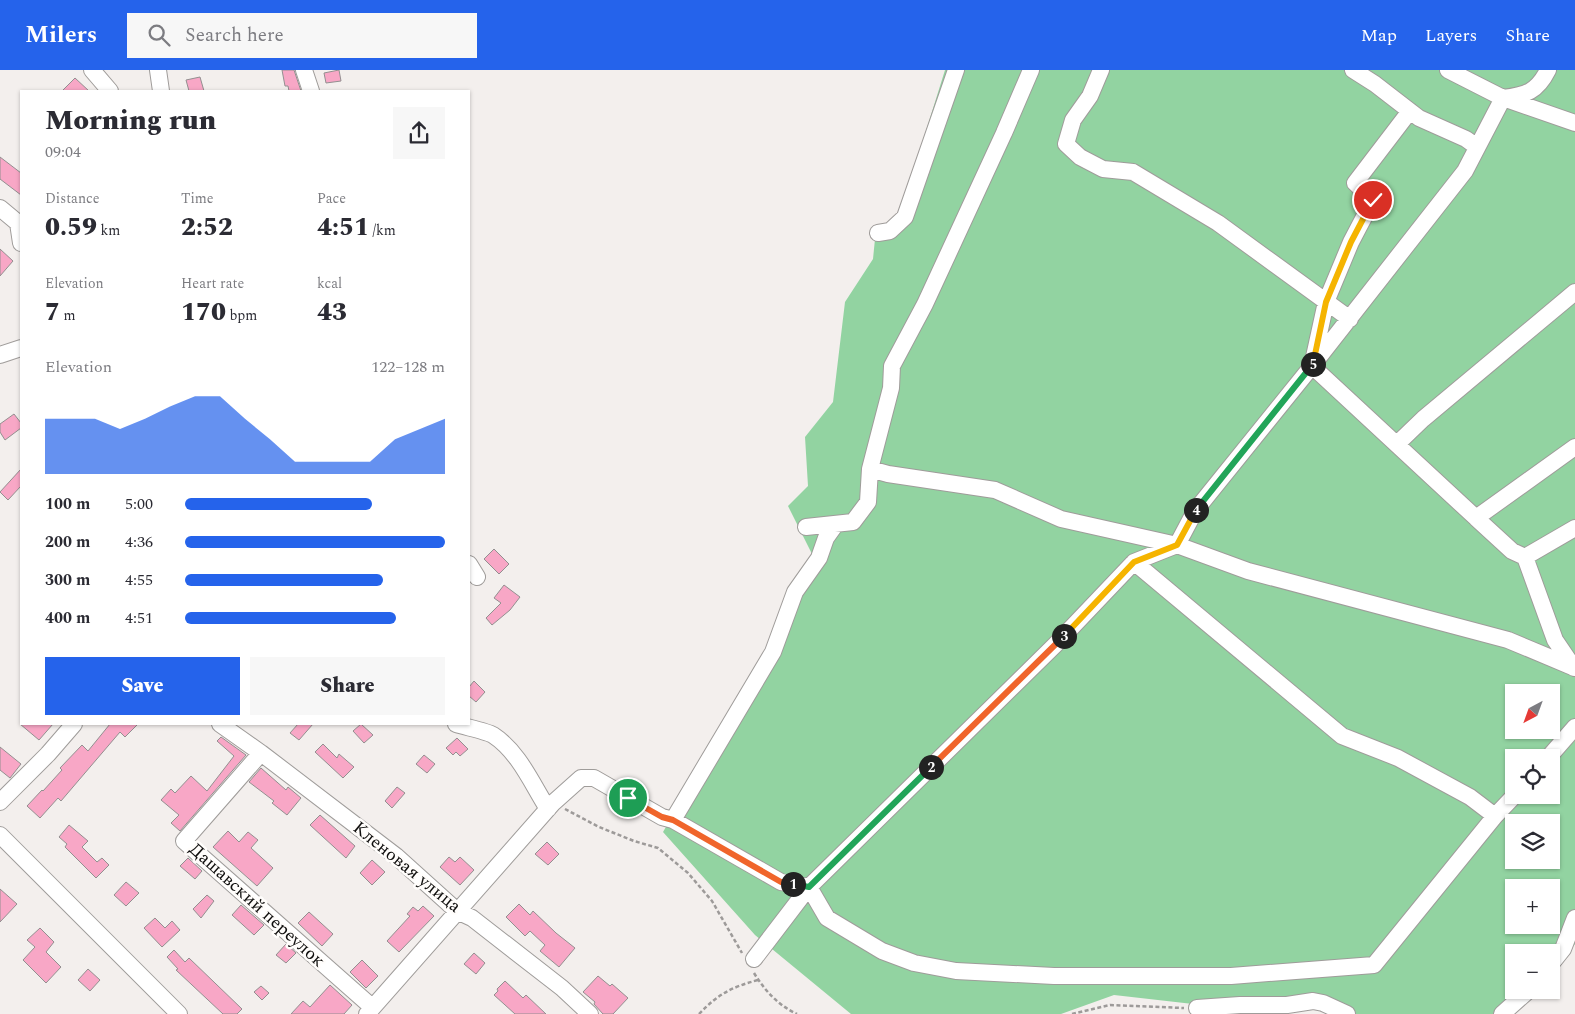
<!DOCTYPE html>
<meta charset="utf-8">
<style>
:root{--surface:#fff;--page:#f7f7f7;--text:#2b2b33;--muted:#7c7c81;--accent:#2563eb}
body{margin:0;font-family:Spectral,serif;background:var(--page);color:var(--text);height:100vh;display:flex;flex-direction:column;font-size:19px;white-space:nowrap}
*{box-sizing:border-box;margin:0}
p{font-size:16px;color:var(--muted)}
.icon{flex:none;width:28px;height:28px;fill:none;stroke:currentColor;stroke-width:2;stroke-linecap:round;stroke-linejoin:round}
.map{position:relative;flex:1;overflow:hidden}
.drawer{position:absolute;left:20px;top:20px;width:450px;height:635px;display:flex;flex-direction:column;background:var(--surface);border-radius:0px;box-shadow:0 1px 4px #0004}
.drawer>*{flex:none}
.needle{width:32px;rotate:221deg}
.buttons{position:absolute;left:1505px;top:614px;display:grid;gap:10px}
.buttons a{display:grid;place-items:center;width:55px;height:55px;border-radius:0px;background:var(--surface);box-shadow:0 1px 4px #0004;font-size:25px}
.pin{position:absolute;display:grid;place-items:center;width:42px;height:42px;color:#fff;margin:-21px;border:2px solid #fff;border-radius:50%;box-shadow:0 1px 5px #0007}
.km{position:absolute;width:25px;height:25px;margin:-12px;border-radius:50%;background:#222;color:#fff;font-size:14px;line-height:25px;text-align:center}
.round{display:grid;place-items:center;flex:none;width:52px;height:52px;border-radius:0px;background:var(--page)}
.headline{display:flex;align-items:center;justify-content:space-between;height:85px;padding:0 25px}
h1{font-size:28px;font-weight:800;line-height:38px}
.stats{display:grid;grid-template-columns:repeat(3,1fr);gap:8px;height:85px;padding:5px 25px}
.stats div{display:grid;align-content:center}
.stats b{font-size:25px;font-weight:800}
.stats small{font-size:14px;font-weight:400}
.stats p{font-size:14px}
.chart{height:140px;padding:10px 25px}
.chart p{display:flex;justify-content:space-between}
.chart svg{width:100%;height:90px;margin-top:5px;fill:var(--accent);opacity:.7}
.primary-button{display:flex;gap:10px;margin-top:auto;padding:10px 25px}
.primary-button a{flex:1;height:58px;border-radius:0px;background:var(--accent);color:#fff;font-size:20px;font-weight:800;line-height:58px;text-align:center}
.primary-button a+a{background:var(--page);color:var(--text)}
ul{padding:0 25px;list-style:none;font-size:16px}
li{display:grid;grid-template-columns:80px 60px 1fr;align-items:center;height:38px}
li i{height:12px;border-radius:6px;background:var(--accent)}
header{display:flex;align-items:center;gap:30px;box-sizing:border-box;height:70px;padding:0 25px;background:var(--accent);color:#fff}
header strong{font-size:24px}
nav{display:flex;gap:28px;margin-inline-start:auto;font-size:18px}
.search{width:350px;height:45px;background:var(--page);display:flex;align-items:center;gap:12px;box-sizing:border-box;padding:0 18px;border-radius:0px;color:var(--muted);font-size:19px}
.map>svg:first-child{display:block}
</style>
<header>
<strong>Milers</strong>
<div class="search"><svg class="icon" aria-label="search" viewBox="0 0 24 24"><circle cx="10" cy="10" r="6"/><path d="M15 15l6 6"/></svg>Search here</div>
<nav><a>Map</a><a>Layers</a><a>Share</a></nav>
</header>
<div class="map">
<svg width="1575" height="944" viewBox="0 0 1575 944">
<rect width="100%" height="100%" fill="#f3efed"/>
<!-- green -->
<path fill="#92d3a1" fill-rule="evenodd" d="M945,0h630v874l-24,30v-22h-37v38h25l-27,24h-173l-15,-5 -131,-5 -79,-9 -53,19h-210l-96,-79 -92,-103 107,-185 44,-89 -26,-52 20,-20 -3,-49 28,-35 12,-100 28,-43 3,-30 10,-3 15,-15zM1514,622h37v38h-37zM1514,688h37v37h-37zM1514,752h37v38h-37zM1514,818h37v37h-37z"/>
<!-- building -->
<path fill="#f8a7c6" stroke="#938f90" d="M282,0h12l7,21h-12l-1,-5h-3z
M339,0l2,11 -15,2 -2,-10z
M200,7l4,14h-15l-3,-11z
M75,8l14,13h-27z
M0,87l21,16v22l-21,-16z
M0,179l13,12 -13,15z
M14,344l7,9v5l-16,12 -5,-8v-8z
M21,399v17l-13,14 -8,-8z
M494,479l15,15 -10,10 -15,-15z
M504,515l16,12 -10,13 -18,15 -6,-7 15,-15 -7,-5z
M474,611l11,11 -9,10 -7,-6v-9z
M20,654h33l-14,16z
M110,654h28l-13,13 -5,-5 -59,69 -3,-3 -18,20 -13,-12 15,-16 1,1 19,-21 -2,-2 22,-23 6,6z
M298,654h15l-14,16 -9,-7z
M361,654l12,11 -9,8 -11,-12z
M221,667l25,18 -66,76 -9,-8 8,-8 -18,-15 10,-11 4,4 16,-17 16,15 27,-35 -17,-15z
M457,668l11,11 -8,7 -4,-4 -3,3 -7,-7z
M323,674l14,14 2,-4 15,13 -11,11 -28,-26z
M0,677l21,17 -11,14 -10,-8z
M424,685l11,9 -8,9 -11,-9z
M261,698l25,22 2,-3 13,11 -14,17 -15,-12 2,-2 -25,-19z
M397,717l8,6 -13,15 -7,-7z
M320,745l35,31 -9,12 -36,-33z
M69,755l19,16 -6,6 15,15 5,-4 7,7 -13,13 -31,-31 2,-3 -8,-7z
M228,761l11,11 9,-10 10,8 -7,8 22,20 -16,18 -44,-39z
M547,772l12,12 -11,11 -13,-11z
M449,787l6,5 5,-5 14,13 -14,15 -20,-18z
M188,788l14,13 -7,8 -15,-13z
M372,790l13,12 -13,13 -12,-12z
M126,812l13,11 -13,13 -12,-11z
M0,819l17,15 -17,18z
M207,825l7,6 -13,17 -8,-9z
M519,834l11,11 3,-4 23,22 19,15 -16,19 -19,-16 5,-6 -15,-14 -5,5 -19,-19z
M241,835l23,20 -10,10 -22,-20z
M423,836l11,10 -35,36 -12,-11 23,-25 -3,-2 6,-7 5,4z
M309,842l24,22 -11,12 -24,-23z
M155,848l10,10 7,-7 8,9 -18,17 -18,-19z
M40,858l14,14 -8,10 15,15 -15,16 -23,-23 12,-13 -8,-7z
M286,874l10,9 -10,10 -10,-8z
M174,880l11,12 4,-4 53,51 -5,5h-14l-47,-44 2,-1 -11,-12z
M474,883l11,10 -9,11 -12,-10z
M362,890l16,16 -12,12 -16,-16z
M88,899l12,11 -10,11 -12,-11z
M598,906l12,10 2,-2 16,14 -15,16h-10l-9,-10 1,-2 -12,-10z
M505,911l18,17 3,-3 20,19h-31l-21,-19 4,-4 -1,-2z
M330,915l22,20 -8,9h-53l12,-13 7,6z
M261,916l8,7 -7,7 -8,-8z"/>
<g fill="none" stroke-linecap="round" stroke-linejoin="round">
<defs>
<path id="minor" d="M92,0l18,21
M158,0l3,21
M304,0l7,21
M1101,0l-11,26 -17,24 -7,24 14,13 23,12 30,3 85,51 132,96
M1353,0l22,14 44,34 47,21 11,8
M1448,0l55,28 72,25
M1410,41l-55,72 18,17 -22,42 -25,60 -14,64 164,152 99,-71
M0,138l18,15 3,20
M878,163l12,-2 15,-14 51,-147
M0,285l21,-7
M1397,374l26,-25 152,-127
M870,399l21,-81 1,-22 33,-62 79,-171 27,-63
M1476,448l36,33 13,6
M806,457l47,-5 15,-20 2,-33 18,5 107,16 66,29 116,26 71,26 260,69 67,28
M1134,492l208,174 56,22 72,39 25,19
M469,494l8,13
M1574,598l-19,-28 -30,-83 50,-29
M220,654l41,29 135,103 61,55 15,7 90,70 28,26
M456,654c9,3 30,7 37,11 26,17 39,49 55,74
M261,683l-77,88 188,166
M1548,688l27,-31
M0,732l48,-48 26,-30
M673,750l100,-168 22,-60 24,-34 7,-20 10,-14
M0,765l179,179
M754,889l55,-72 247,-243 78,-82 43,-17 18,-34 117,-145 153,-195 38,-73c23,-3 34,-6 45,-28
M1551,894l12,-15 12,-31
M1197,938l43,-3h47l26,-4 10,2 24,11
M367,944l186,-211 28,-25h13l68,39 11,3 108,62 28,5 18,31 55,33 32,12 42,8 98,5h177l143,-11 121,-149 20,-21
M1502,944l27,-24"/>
</defs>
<!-- minor casing -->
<use href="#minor" stroke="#9f9c9a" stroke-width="18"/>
<!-- path -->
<path stroke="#9d9a99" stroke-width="2.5" stroke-dasharray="4 2.5" stroke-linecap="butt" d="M565,739l34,18 35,14 24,7 30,25 24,28 30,52
M754,903c11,18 24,32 43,41
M699,944c19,-20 33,-27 59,-34
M1072,944l38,-9 74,3"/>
<!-- minor -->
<use href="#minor" stroke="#fff" stroke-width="16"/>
</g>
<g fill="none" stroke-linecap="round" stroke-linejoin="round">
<defs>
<path id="split-1" d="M628,728l34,19 11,3 108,62 12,2"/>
<path id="split-2" d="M793,814l16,3 122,-120"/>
<path id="split-3" d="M931,697l133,-131"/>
<path id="split-4" d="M1064,566l70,-74 43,-17 19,-35"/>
<path id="split-5" d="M1196,440l117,-146"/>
<path id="split-6" d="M1313,294l13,-62 25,-60 22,-42"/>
</defs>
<!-- split-1 casing -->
<use href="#split-1" stroke="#fff" stroke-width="10"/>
<!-- split-2 casing -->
<use href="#split-2" stroke="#fff" stroke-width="10"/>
<!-- split-3 casing -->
<use href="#split-3" stroke="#fff" stroke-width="10"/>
<!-- split-4 casing -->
<use href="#split-4" stroke="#fff" stroke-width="10"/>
<!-- split-5 casing -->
<use href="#split-5" stroke="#fff" stroke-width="10"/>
<!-- split-6 casing -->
<use href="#split-6" stroke="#fff" stroke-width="10"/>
<!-- split-1 -->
<use href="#split-1" stroke="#f0652b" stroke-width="6"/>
<!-- split-2 -->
<use href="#split-2" stroke="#22a559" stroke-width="6"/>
<!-- split-3 -->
<use href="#split-3" stroke="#f0652b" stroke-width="6"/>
<!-- split-4 -->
<use href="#split-4" stroke="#f5b400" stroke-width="6"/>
<!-- split-5 -->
<use href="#split-5" stroke="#22a559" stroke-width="6"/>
<!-- split-6 -->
<use href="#split-6" stroke="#f5b400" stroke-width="6"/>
</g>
<g text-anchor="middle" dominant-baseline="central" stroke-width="5" stroke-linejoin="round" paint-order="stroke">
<!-- street labels -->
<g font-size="18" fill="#100f0e" stroke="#fffdfb">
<text transform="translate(407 797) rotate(39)">Кленовая улица</text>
<text transform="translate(257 835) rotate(42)">Дашавский переулок</text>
</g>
</g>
</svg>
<div class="buttons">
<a><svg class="needle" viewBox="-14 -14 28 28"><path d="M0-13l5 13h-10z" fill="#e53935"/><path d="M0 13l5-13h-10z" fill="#7c7c81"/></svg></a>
<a><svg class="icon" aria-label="locate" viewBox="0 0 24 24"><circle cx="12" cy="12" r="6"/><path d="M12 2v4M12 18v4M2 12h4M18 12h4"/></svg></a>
<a><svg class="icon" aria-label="layers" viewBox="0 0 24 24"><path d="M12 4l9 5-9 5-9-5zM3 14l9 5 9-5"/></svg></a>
<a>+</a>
<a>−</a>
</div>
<div class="pin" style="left:628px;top:728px;background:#1e9e55"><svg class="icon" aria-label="arrive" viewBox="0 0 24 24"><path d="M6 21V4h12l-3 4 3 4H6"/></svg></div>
<div class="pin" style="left:1373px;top:130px;background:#d93025"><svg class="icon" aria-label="check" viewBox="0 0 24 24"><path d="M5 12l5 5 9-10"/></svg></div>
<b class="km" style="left:793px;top:814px">1</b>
<b class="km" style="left:931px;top:697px">2</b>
<b class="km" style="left:1064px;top:566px">3</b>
<b class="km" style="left:1196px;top:440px">4</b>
<b class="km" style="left:1313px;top:294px">5</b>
<section class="drawer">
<div class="headline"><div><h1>Morning run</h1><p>09:04</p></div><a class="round"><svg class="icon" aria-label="share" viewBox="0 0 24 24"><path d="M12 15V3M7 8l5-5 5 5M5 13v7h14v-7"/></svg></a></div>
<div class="stats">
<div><p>Distance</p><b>0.59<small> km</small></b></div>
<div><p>Time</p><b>2:52</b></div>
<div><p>Pace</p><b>4:51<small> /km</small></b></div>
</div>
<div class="stats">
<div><p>Elevation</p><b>7<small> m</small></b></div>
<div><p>Heart rate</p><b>170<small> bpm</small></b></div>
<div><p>kcal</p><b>43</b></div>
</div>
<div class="chart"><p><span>Elevation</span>122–128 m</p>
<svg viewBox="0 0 160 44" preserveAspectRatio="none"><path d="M0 44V17L10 17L20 17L30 22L40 17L50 11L60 6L70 6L80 17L90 27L100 38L110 38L120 38L130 38L140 27L150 22L160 17V44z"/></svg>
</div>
<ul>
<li><b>100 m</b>5:00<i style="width:72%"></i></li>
<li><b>200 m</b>4:36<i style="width:100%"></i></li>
<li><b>300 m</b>4:55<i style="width:76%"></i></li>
<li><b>400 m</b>4:51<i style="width:81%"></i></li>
</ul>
<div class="primary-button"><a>Save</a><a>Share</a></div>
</section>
</div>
